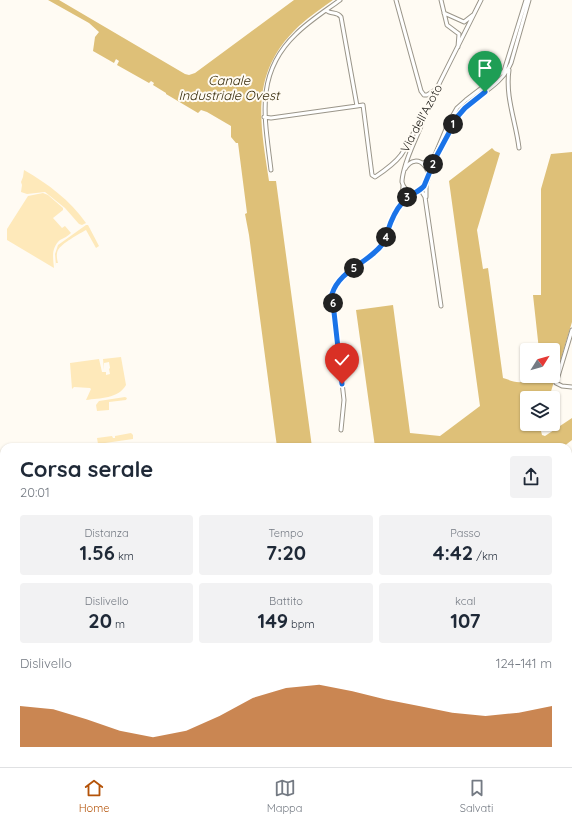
<!DOCTYPE html>
<html lang="it">
<meta charset="utf-8">
<style>
:root{--surface:#fff;--page:#f2f2f3;--text:#1f2937;--muted:#747a83;--line:#e0e1e3;--accent:#b45309}
body{margin:0;font-family:Quicksand,sans-serif;background:var(--page);color:var(--text);height:100vh;display:flex;flex-direction:column;font-size:15px;white-space:nowrap}
*{box-sizing:border-box;margin:0}
p{font-size:13px;color:var(--muted)}
.icon{flex:none;width:22px;height:22px;fill:none;stroke:currentColor;stroke-width:2;stroke-linecap:round;stroke-linejoin:round}
.map{position:relative;flex:1;overflow:hidden}
.sheet{position:absolute;left:0px;top:443px;width:572px;height:324px;display:flex;flex-direction:column;background:var(--surface);border-radius:12px 12px 0 0;box-shadow:0 1px 3px #0004}
.sheet>*{flex:none}
.needle{width:26px;rotate:53deg}
.controls{position:absolute;left:520px;top:343px;display:grid;gap:8px}
.controls a{display:grid;place-items:center;width:40px;height:40px;border-radius:4px;background:var(--surface);box-shadow:0 1px 3px #0004;font-size:20px}
.pin{position:absolute;display:grid;place-items:center;width:34px;height:34px;color:#fff;margin:-41px -17px;border-radius:50% 50% 50% 0;rotate:-45deg;box-shadow:0 0 4px #0007}
.pin .icon{rotate:45deg}
.km{position:absolute;width:20px;height:20px;margin:-10px;border-radius:50%;background:#222;color:#fff;font-size:11px;line-height:20px;text-align:center}
.round{display:grid;place-items:center;flex:none;width:42px;height:42px;border-radius:4px;background:var(--page)}
.summary{display:flex;align-items:center;justify-content:space-between;height:68px;padding:0 20px}
h1{font-size:22px;font-weight:700;line-height:30px}
.figures{display:grid;grid-template-columns:repeat(3,1fr);gap:6px;height:68px;padding:4px 20px}
.figures div{display:grid;align-content:center;border-radius:4px;background:var(--page);text-align:center}
.figures b{font-size:20px;font-weight:700}
.figures small{font-size:11px;font-weight:400}
.figures p{font-size:11px}
.chart{height:112px;padding:8px 20px}
.chart p{display:flex;justify-content:space-between}
.chart svg{width:100%;height:72px;margin-top:4px;fill:var(--accent);opacity:.7}
.dock{display:flex;justify-content:space-around;align-items:center;height:56px;border-top:1px solid var(--line);background:var(--surface);font-size:11px;color:var(--muted)}
.dock a{display:grid;justify-items:center;gap:2px}
.dock .on{color:var(--accent)}
.map>svg:first-child{display:block}
</style>
<div class="map">
<svg width="572" height="767" viewBox="0 0 572 767">
<rect width="100%" height="100%" fill="#fffbf3"/>
<!-- green -->
<path fill="#fee9ba" d="M24,170c24,14 46,30 62,53l-4,2 -3,-1 -14,-16 -20,-16 -18,2 -6,-2 1,-7 -1,-3 2,-5z
M43,193l5,2 15,13v2l-10,8 9,10 3,-2 6,7c-3,3 -7,5 -11,7 -9,8 -7,17 -6,28l-47,-28v-11l21,-33z
M86,225h2l11,21 -3,2 -10,-18c-7,4 -24,13 -28,20 -2,4 -1,9 0,13h-2v3l-1,-12 3,-9z
M121,357l5,28c-8,14 -26,13 -40,15l5,-11 -1,-1 -16,-1 -2,2 -2,-26 29,-4 3,13h4v3l4,-1 -1,-5 1,-1 -1,-6 -5,1v7l-1,-11z
M125,397l2,1 -1,2 -17,2v8l-12,1 -1,-6 3,-4z
M131,433l2,2v4l-35,5 -1,-6 15,-2 1,2h2v-2z"/>
<!-- water -->
<path fill="#dec078" d="M48,0h11l126,74 4,1 6,-2 99,-73h39c-11,8 -23,16 -34,26 -50,47 -39,95 -30,155h7l36,266h-35l-28,-212 -4,-21 2,-1 -9,-70h-2l-5,-6v-11l-24,-14 -6,-2 -3,3 -32,-19v-1l-13,-8 1,-2 -3,-2 -2,2 -32,-18 2,-4 -3,-2 -2,4 -21,-12 2,-14 4,-5 -10,-9z
M492,148l3,3 5,2 -23,77 6,39 5,-1 15,110c7,2 16,7 24,2l2,-4h24v-26h-14l-6,-55h8v-106l10,-35 21,-2v170l-23,76h-22v26h15l-1,7 1,4 3,1 27,-18v22l-9,7h-188l-19,-137 37,-5 17,128 30,3 40,-30 -31,-225z
M0,572l4,26v165h80l-3,4h-81z
M398,763h158v4h-157z"/>
<g fill="none" stroke-linecap="round" stroke-linejoin="round">
<!-- stream -->
<path stroke="#dec078" stroke-width="1" d="M93,767l3,-4
M379,767l1,-4"/>
<defs>
<path id="minor" d="M396,0l25,91 3,4h3l8,-5
M441,0l6,25 12,9 -1,13
M444,13l20,9 9,-7
M509,70c-4,27 7,52 10,78
M357,106l6,-1 9,70 3,2c9,-6 20,-14 26,-22 9,-13 16,-31 25,-45l55,-110
M264,117l7,1 86,-12 -16,-89c-4,-6 -10,-2 -15,-7
M422,163l7,-1 6,-7 14,-33 8,-14 9,-8 38,-29 22,-71
M405,169c12,-21 34,5 17,20 -3,3 -8,3 -12,2 -4,-1 -7,-5 -8,-9 0,-4 1,-8 2,-12 5,-20 15,-36 21,-55
M271,170c-6,-51 -17,-96 25,-136 13,-13 29,-23 44,-34
M428,174c9,-19 18,-44 31,-60 16,-19 42,-27 52,-51l18,-63
M426,184v13
M418,191l4,1 3,5 16,109
M402,203l1,-17
M572,330l-16,53 6,3 10,1
M341,430l3,-30 -12,-106c8,-24 38,-32 52,-52 2,-4 3,-10 4,-14 5,-15 14,-29 28,-36"/>
</defs>
<!-- minor casing -->
<use href="#minor" stroke="#9a9589" stroke-width="5"/>
<!-- minor -->
<use href="#minor" stroke="#fff" stroke-width="3"/>
</g>
<g fill="none" stroke-linecap="round" stroke-linejoin="round">
<defs>
<path id="route" d="M342,384l-10,-90c8,-25 38,-31 52,-52 2,-3 2,-8 4,-12 3,-9 7,-19 14,-27 7,-9 16,-10 22,-17l12,-29 22,-41 7,-8 20,-16"/>
</defs>
<!-- route casing -->
<use href="#route" stroke="#fff" stroke-width="8"/>
<!-- route -->
<use href="#route" stroke="#1a73e8" stroke-width="5"/>
</g>
<g text-anchor="middle" dominant-baseline="central" stroke-width="4" stroke-linejoin="round" paint-order="stroke">
<!-- street labels -->
<g font-size="12" fill="#1b1914" stroke="#fffbf3">
<text transform="translate(421 118) rotate(-62)">Via dell'Azoto</text>
</g>
<!-- water labels -->
<g font-size="13" font-style="italic" fill="#352908" stroke="#fffbf3">
<text x="229" y="80">Canale<tspan x="229" dy="15">Industriale Ovest</tspan></text>
</g>
</g>
</svg>
<div class="controls">
<a><svg class="needle" viewBox="-14 -14 28 28"><path d="M0-13l5 13h-10z" fill="#e53935"/><path d="M0 13l5-13h-10z" fill="#747a83"/></svg></a>
<a><svg class="icon" aria-label="layers" viewBox="0 0 24 24"><path d="M12 4l9 5-9 5-9-5zM3 14l9 5 9-5"/></svg></a>
</div>
<div class="pin" style="left:485px;top:92px;background:#1e9e55"><svg class="icon" aria-label="arrive" viewBox="0 0 24 24"><path d="M6 21V4h12l-3 4 3 4H6"/></svg></div>
<div class="pin" style="left:342px;top:384px;background:#d93025"><svg class="icon" aria-label="check" viewBox="0 0 24 24"><path d="M5 12l5 5 9-10"/></svg></div>
<b class="km" style="left:453px;top:124px">1</b>
<b class="km" style="left:433px;top:164px">2</b>
<b class="km" style="left:407px;top:197px">3</b>
<b class="km" style="left:386px;top:237px">4</b>
<b class="km" style="left:354px;top:268px">5</b>
<b class="km" style="left:333px;top:303px">6</b>
<section class="sheet">
<div class="summary"><div><h1>Corsa serale</h1><p>20:01</p></div><a class="round"><svg class="icon" aria-label="share" viewBox="0 0 24 24"><path d="M12 15V3M7 8l5-5 5 5M5 13v7h14v-7"/></svg></a></div>
<div class="figures">
<div><p>Distanza</p><b>1.56<small> km</small></b></div>
<div><p>Tempo</p><b>7:20</b></div>
<div><p>Passo</p><b>4:42<small> /km</small></b></div>
</div>
<div class="figures">
<div><p>Dislivello</p><b>20<small> m</small></b></div>
<div><p>Battito</p><b>149<small> bpm</small></b></div>
<div><p>kcal</p><b>107</b></div>
</div>
<div class="chart"><p><span>Dislivello</span>124–141 m</p>
<svg viewBox="0 0 160 44" preserveAspectRatio="none"><path d="M0 44V19L10 21L20 27L30 34L40 38L50 34L60 25L70 14L80 8L90 6L100 10L110 15L120 19L130 23L140 25L150 23L160 19V44z"/></svg>
</div>
</section>
</div>
<nav class="dock">
<a class="on"><svg class="icon" aria-label="home" viewBox="0 0 24 24"><path d="M3 11l9-7 9 7M6 9v11h12V9"/></svg>Home</a>
<a><svg class="icon" aria-label="map" viewBox="0 0 24 24"><path d="M3 6l6-2 6 2 6-2v14l-6 2-6-2-6 2zM9 4v14M15 6v14"/></svg>Mappa</a>
<a><svg class="icon" aria-label="saved" viewBox="0 0 24 24"><path d="M7 4h10v16l-5-4-5 4z"/></svg>Salvati</a>
</nav>
